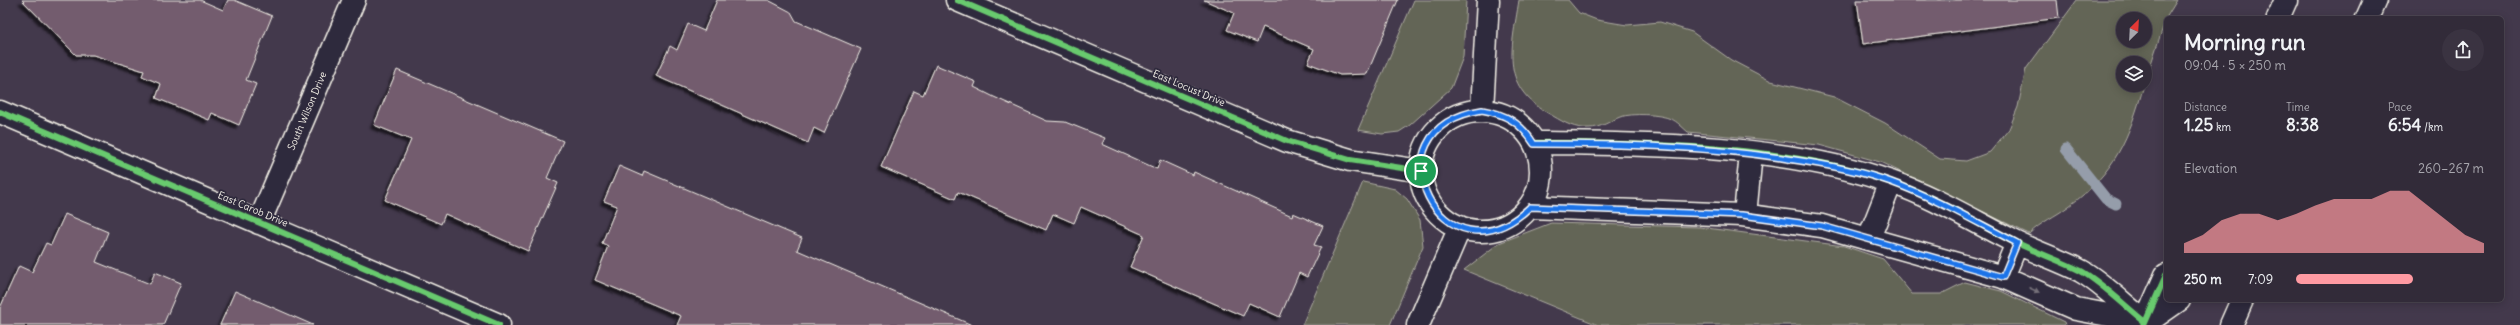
<!DOCTYPE html>
<meta charset="utf-8">
<style>
:root{--surface:#322b39;--page:#3a3341;--text:#f1f3f6;--muted:#a8a7ae;--line:#4d4753;--accent:#ff9aa2}
body{margin:0;font-family:Delius,sans-serif;background:var(--page);color:var(--text);height:100vh;display:flex;flex-direction:column;font-size:15px;white-space:nowrap}
*{box-sizing:border-box;margin:0}
p{font-size:13px;color:var(--muted)}
.icon{flex:none;width:22px;height:22px;fill:none;stroke:currentColor;stroke-width:2;stroke-linecap:round;stroke-linejoin:round}
.map{position:relative;flex:1;overflow:hidden}
.side{position:absolute;left:2164px;top:16px;width:340px;height:286px;display:flex;flex-direction:column;background:var(--surface);border-radius:6px;box-shadow:0 2px 10px #0003,0 0 0 1px var(--line)}
.side>*{flex:none}
.needle{width:26px;rotate:24deg}
.buttons{position:absolute;left:2116px;top:12px;display:grid;gap:8px}
.buttons a{display:grid;place-items:center;width:36px;height:36px;border-radius:50%;background:var(--surface);box-shadow:0 2px 10px #0003,0 0 0 1px var(--line);font-size:20px}
.pin{position:absolute;display:grid;place-items:center;width:34px;height:34px;color:#fff;margin:-17px;border:2px solid #fff;border-radius:50%;box-shadow:0 1px 4px #0007}
.round{display:grid;place-items:center;flex:none;width:42px;height:42px;border-radius:21px;background:var(--page)}
.summary{display:flex;align-items:center;justify-content:space-between;height:68px;padding:0 20px}
h1{font-size:22px;font-weight:700;line-height:30px}
.stats{display:grid;grid-template-columns:repeat(3,1fr);gap:6px;height:68px;padding:4px 20px}
.stats div{display:grid;align-content:center}
.stats b{font-size:17px;font-weight:700}
.stats small{font-size:11px;font-weight:400}
.stats p{font-size:11px}
.chart{height:112px;padding:8px 20px}
.chart p{display:flex;justify-content:space-between}
.chart svg{width:100%;height:72px;margin-top:4px;fill:var(--accent);opacity:.7}
ul{padding:0 20px;list-style:none;font-size:13px}
li{display:grid;grid-template-columns:64px 48px 1fr;align-items:center;height:30px}
li i{height:10px;border-radius:5px;background:var(--accent)}
.map>svg:first-child{display:block}
</style>
<div class="map">
<svg width="2520" height="325" viewBox="0 0 2520 325">
<defs>
<filter id="shadow"><feDropShadow dx="-3.5" dy="3.5" stdDeviation="1" flood-color="#0009"/></filter>
</defs>
<rect width="100%" height="100%" fill="#43394c"/>
<filter id="ink" filterUnits="userSpaceOnUse"><feTurbulence type="fractalNoise" baseFrequency=".025" numOctaves="2"/><feDisplacementMap in="SourceGraphic" scale="8" xChannelSelector="R" yChannelSelector="G"/><feConvolveMatrix kernelMatrix="1 2 1 2 8 2 1 2 1" color-interpolation-filters="sRGB"/></filter>
<g filter="url(#ink)">
<!-- green -->
<path fill="#646557" stroke="#acaba0" fill-rule="evenodd" d="M1414,0h52l-3,57 -12,31 -41,37 -11,7 -17,2 -24,-4z
M1519,0h49l11,13 18,7 30,5 33,-3 32,10 39,28 40,21 63,16 51,26 55,36 26,2 24,-9 19,-23 9,-22 8,-38 51,-69h100l-11,18 -21,64v-19h-22v22h21c-15,53 -29,88 -75,121 -13,10 -28,16 -40,28l-149,-72 -61,-17 -131,-13c-5,-4 -11,-11 -17,-13 -11,-5 -39,-6 -51,-2 -10,4 -19,11 -31,11 -14,1 -24,-5 -36,-12 -54,-29 -42,-64 -34,-116zM2123,19h22v22h-22z
M1363,182l32,7 12,10 13,21 3,26 -33,79h-88z
M1551,223l148,4 145,19 39,13 29,35h29l24,-12 36,9 63,31 1,3h-467l-134,-55 35,-27z"/>
<g fill="none" stroke-linecap="round" stroke-linejoin="round">
<!-- stream -->
<path stroke="#959daa" stroke-width="11" d="M2066,149l40,50 10,5"/>
</g>
<!-- building -->
<path fill="#735c6e" stroke="#f4f1e8" filter="url(#shadow)" d="M22,0h178l23,10 5,-10h6l38,16 -26,64 10,4 -17,41 -27,-12 -3,7 -53,-22 5,-14 -19,-8 2,-5 -51,-16h-17z
M717,0h51l23,12 5,9 65,28 -37,84 -10,-5 -6,15 -152,-67 14,-30 7,4 11,-26 16,7z
M1204,0h194l-31,74 -27,1 -32,-12 6,-14 -51,-22 -6,15 -30,-12 7,-17z
M1857,0h200l2,18 -196,26z
M936,65l40,17 -2,5 20,10 53,24 18,1 40,16 -3,6 55,25 3,-9 33,15 1,-3 98,44 1,-3 30,13 -9,19 7,2 -14,30 -8,-4 -19,44 -31,-14 -6,13 -113,-49 14,-32 -63,-28 -7,16 -21,-9 -7,16 -88,-38 -3,7 -74,-32 33,-76 9,4z
M397,70l166,71 -16,37 11,5 -30,68 -83,-37 -4,10 -56,-24 26,-60 -37,-15z
M619,166l23,10 2,-5 158,67 -5,12 175,75h-295l4,-9 -86,-36 13,-34 -6,-3 15,-37 -13,-5z
M65,214l43,18 -12,30 54,22 5,-12 26,11 -18,42h-163v-17l19,-42 13,6 14,-29 5,2z
M235,291l78,34h-93z"/>
<g fill="none" stroke-linecap="round" stroke-linejoin="round">
<defs>
<path id="minor" d="M957,0l330,141 63,19 71,11
M1482,110l6,-110
M1421 171a60 60 0 1 1 120 0a60 60 0 1 1-120 0Z
M0,112l499,213
M1535,143c113,1 249,1 356,39 41,14 79,37 118,57 23,12 48,20 72,32 20,11 45,36 64,51
M1530,207l212,8 80,11 181,51 73,32 65,12
M1745,215l6,-62
M259,223l95,-223
M1869,238l22,-56
M2003,277l14,-34
M1418,325l42,-98"/>
<path id="major" d="M2278,18l8,-18
M2367,18l8,-18
M2146,323l33,-23
M2144,325l22,-50
M2231,325l11,-25"/>
</defs>
<!-- minor casing -->
<use href="#minor" stroke="#f4f1e8" stroke-width="25"/>
<!-- major casing -->
<use href="#major" stroke="#f4f1e8" stroke-width="25"/>
<!-- minor -->
<use href="#minor" stroke="#2f2a3d" stroke-width="22"/>
<!-- major -->
<use href="#major" stroke="#2f2a3d" stroke-width="22"/>
<defs>
<path id="cycleway" d="M957,0l330,141 63,19 71,11
M0,112l499,213
M1535,143c113,1 249,1 356,39 41,14 79,37 118,57 23,12 48,20 72,32 20,11 45,36 64,51
M2144,325l22,-50"/>
</defs>
<!-- cycleway casing -->
<use href="#cycleway" stroke="#2f2a3d" stroke-width="8"/>
<!-- cycleway -->
<use href="#cycleway" stroke="#67ca6e" stroke-width="6"/>
</g>
<!-- one-way arrows -->
<defs><path id="oneway-solid" d="M-6-.8H1V-3.2L6.5 0L1 3.2V.8H-6Z"/></defs>
<use fill="#747079" href="#oneway-solid" transform="translate(2034 290) rotate(24)"/>
</g>
<g fill="none" stroke-linecap="round" stroke-linejoin="round" filter="url(#ink)">
<defs>
<path id="route" d="M1482,110c24,4 39,13 52,34 86,0 170,2 254,15 35,5 70,11 103,23 44,16 85,40 126,61l-14,34 -181,-51 -80,-11 -212,-8c-87,84 -168,-78 -48,-97z"/>
</defs>
<!-- route casing -->
<use href="#route" stroke="#fff" stroke-width="8"/>
<!-- route -->
<use href="#route" stroke="#1a73e8" stroke-width="5"/>
</g>
<g text-anchor="middle" dominant-baseline="central" stroke-width="3.5" stroke-linejoin="round" paint-order="stroke">
<!-- street labels -->
<g font-size="10" fill="#f4f1e8" stroke="#2f2a3d">
<text transform="translate(1189 88) rotate(23)">East Locust Drive</text>
<text transform="translate(307 111) rotate(-67)">South Wilson Drive</text>
<text transform="translate(253 209) rotate(23)">East Carob Drive</text>
</g>
</g>
</svg>
<div class="buttons">
<a><svg class="needle" viewBox="-14 -14 28 28"><path d="M0-13l5 13h-10z" fill="#e53935"/><path d="M0 13l5-13h-10z" fill="#a8a7ae"/></svg></a>
<a><svg class="icon" aria-label="layers" viewBox="0 0 24 24"><path d="M12 4l9 5-9 5-9-5zM3 14l9 5 9-5"/></svg></a>
</div>
<div class="pin" style="left:1421px;top:171px;background:#1e9e55"><svg class="icon" aria-label="arrive" viewBox="0 0 24 24"><path d="M6 21V4h12l-3 4 3 4H6"/></svg></div>
<section class="side">
<div class="summary"><div><h1>Morning run</h1><p>09:04 · 5 × 250 m</p></div><a class="round"><svg class="icon" aria-label="share" viewBox="0 0 24 24"><path d="M12 15V3M7 8l5-5 5 5M5 13v7h14v-7"/></svg></a></div>
<div class="stats">
<div><p>Distance</p><b>1.25<small> km</small></b></div>
<div><p>Time</p><b>8:38</b></div>
<div><p>Pace</p><b>6:54<small> /km</small></b></div>
</div>
<div class="chart"><p><span>Elevation</span>260–267 m</p>
<svg viewBox="0 0 160 44" preserveAspectRatio="none"><path d="M0 44V38L10 33L20 24L30 20L40 20L50 24L60 20L70 15L80 11L90 11L100 11L110 6L120 6L130 15L140 24L150 33L160 38V44z"/></svg>
</div>
<ul>
<li><b>250 m</b>7:09<i style="width:62%"></i></li>
</ul>
</section>
</div>
